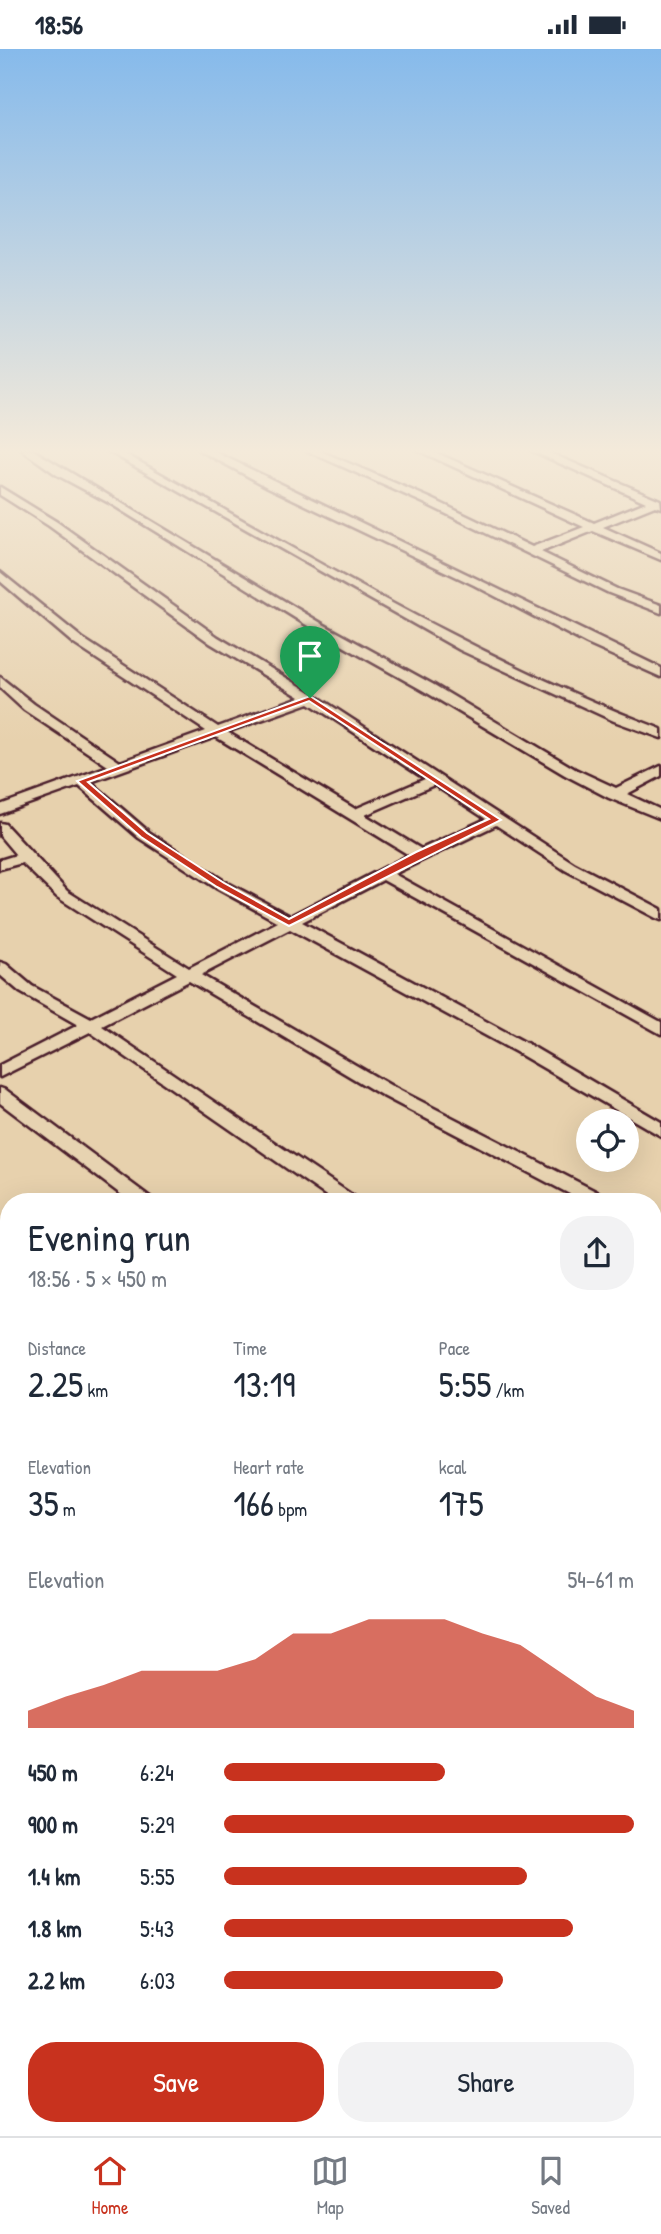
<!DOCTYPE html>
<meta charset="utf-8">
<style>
:root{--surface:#fff;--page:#f2f2f3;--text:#1f2937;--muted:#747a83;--line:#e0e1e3;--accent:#c8321e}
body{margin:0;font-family:"Patrick Hand",sans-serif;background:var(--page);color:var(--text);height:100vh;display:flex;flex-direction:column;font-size:26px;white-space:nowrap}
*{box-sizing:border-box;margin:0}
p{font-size:23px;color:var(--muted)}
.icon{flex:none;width:38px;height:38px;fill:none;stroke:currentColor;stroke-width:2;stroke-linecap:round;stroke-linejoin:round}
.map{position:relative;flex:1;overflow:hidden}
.sheet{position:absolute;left:0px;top:1144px;width:662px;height:943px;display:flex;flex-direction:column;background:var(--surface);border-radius:28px 28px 0 0;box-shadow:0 7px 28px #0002}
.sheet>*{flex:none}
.fabs{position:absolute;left:576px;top:1060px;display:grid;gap:14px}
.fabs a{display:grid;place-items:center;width:63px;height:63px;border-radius:50%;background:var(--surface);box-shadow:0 7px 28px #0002;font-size:35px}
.pin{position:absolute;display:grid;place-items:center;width:60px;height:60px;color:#fff;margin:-72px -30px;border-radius:50% 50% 50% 0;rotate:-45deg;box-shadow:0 0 7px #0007}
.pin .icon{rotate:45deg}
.round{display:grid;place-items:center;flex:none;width:74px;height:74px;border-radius:28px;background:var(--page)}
.headline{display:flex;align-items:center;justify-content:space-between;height:119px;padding:0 28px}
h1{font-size:38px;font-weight:600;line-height:52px}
.stats{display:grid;grid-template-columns:repeat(3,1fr);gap:10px;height:119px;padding:7px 28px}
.stats div{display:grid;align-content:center}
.stats b{font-size:35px;font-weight:600}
.stats small{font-size:19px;font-weight:400}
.stats p{font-size:19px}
.chart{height:196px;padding:14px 28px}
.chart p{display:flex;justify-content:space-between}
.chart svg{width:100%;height:126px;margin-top:7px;fill:var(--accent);opacity:.7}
.action{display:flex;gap:14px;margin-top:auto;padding:14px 28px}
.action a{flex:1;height:80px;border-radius:28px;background:var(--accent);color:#fff;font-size:28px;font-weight:600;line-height:80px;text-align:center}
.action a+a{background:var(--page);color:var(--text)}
ul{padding:0 28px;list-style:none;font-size:23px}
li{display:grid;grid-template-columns:112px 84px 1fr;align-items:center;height:52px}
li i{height:18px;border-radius:9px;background:var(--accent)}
.status{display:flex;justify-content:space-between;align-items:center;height:49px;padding:0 35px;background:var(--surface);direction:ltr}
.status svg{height:19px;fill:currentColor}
.menu{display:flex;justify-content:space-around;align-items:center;height:98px;border-top:2px solid var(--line);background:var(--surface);font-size:19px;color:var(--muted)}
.menu a{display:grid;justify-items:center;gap:4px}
.menu .on{color:var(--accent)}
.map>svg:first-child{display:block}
</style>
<div class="status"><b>18:56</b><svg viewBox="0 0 49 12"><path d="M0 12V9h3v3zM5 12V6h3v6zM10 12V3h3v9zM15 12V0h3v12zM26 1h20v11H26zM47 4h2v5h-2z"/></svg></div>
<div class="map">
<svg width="661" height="2087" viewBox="0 0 661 2087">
<rect width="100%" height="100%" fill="#e7d1ad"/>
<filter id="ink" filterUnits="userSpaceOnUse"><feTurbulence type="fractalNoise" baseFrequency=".0143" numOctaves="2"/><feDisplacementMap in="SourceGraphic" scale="14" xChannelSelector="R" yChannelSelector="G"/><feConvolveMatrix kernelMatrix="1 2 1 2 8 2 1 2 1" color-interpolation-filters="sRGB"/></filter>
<g filter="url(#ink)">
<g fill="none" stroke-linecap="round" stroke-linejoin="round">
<defs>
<path id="street" d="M22,401h11l288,173 113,62 141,84 41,19 45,-22v10l-34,18 34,16v9l-52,-21 -44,-23 -141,-84 -111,-62 -202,-125 -54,-29z
M106,401h12c177,98 353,207 543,279v9l-47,-17 -154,-71z
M199,401h12l450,218v9l-74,-33 -113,-59 -206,-98z
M305,401h13l114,49 100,48 52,-20 -167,-77h13l164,73 52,-21 -116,-52h13l117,50 1,8 -6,-2 -52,21 58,26v7l-68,-29 -52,21 76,37 44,16v8l-52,-20 -185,-90z
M0,438l57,35 161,115 97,58 260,169 86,45v11l-5,-2 -91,-48 -69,-45 -102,49 267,148v12l-278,-154 -81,42 226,122 133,78v14l-145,-84 -226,-123 -89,46 194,113 212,109 2,5h-24l-202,-106 -194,-115 -87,45 253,171 2,5h-22l-245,-170 -90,45v-12l78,-40 -58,-33 -20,-17v-13l6,2 26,22 59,32 86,-44 -120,-77 -35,-34 -22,6v-9l16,-5 -16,-19v-13l5,1 62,67 122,77 89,-46 -62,-34 -77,-50 -60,-52 -79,28v-9l108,-39 -84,-56 -24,-22v-11l34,27 86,58 86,-31 -132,-87 -74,-63v-9l82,66 136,89 82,-30 -90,-54 -161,-117 -49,-31zM309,654l116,76 -70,30 -128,-77zM216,688l193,118 -119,61 -64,-34 -77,-50 -58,-50zM434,736l52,34 -65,30 -56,-34z
M0,1039l6,2 144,107 2,5h-21l-131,-99z
M653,1174l8,3v15l-8,-3z
M0,1192l9,4v17l-9,-4z
M653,1299l8,3v16l-8,-3z
M9,1349v19l-9,3v-19z
M0,1385l9,4v21l-9,-4z
M653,1428l8,3v19l-8,-3z
M653,1605l8,3v24l-8,-3z
M0,1614l9,4v26l-9,-4z
M661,1777v31l-8,4v-32z
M653,1841l8,3v28l-8,-3z
M9,1913v33l-9,4v-33z
M435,2079h33l-4,8h-33z
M523,2079h36l4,8h-36z"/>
</defs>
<!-- street casing -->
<use href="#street" stroke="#4a1f2b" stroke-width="5"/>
<!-- street -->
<use href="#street" fill="#e7d3b1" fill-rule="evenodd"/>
</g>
</g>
<!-- sky -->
<linearGradient id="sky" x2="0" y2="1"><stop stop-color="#86baeb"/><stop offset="0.58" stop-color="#f4eada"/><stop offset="1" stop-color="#f4eada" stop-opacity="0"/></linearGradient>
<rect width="661" height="693" fill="url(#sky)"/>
<!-- route -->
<path fill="#c8321e" stroke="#fff" stroke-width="2" fill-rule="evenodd" d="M310,647l191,124 -212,106 -72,-39 -76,-50 -64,-56zM309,652l180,118 -73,33 -127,67 -65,-36 -77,-50 -59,-51z"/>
</svg>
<div class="fabs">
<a><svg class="icon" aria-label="locate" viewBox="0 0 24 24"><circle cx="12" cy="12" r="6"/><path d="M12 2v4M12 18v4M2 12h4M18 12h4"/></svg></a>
</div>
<div class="pin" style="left:310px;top:649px;background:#1e9e55"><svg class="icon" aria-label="arrive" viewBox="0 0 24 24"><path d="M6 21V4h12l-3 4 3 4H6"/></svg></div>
<section class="sheet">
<div class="headline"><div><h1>Evening run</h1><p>18:56 · 5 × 450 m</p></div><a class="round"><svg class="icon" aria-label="share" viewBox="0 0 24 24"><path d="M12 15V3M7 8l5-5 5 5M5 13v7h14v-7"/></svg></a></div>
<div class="stats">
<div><p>Distance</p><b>2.25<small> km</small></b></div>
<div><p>Time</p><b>13:19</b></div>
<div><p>Pace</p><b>5:55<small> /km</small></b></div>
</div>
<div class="stats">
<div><p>Elevation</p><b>35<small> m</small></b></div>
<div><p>Heart rate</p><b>166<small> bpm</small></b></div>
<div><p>kcal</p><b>175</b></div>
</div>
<div class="chart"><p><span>Elevation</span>54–61 m</p>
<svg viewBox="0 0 160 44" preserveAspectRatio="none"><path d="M0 44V38L10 33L20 29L30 24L40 24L50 24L60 20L70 11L80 11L90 6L100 6L110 6L120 11L130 15L140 24L150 33L160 38V44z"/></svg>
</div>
<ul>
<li><b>450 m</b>6:24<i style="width:54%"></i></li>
<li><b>900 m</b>5:29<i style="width:100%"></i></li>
<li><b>1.4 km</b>5:55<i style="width:74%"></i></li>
<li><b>1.8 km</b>5:43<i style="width:85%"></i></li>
<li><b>2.2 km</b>6:03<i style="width:68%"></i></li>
</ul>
<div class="action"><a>Save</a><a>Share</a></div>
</section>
</div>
<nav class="menu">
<a class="on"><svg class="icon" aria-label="home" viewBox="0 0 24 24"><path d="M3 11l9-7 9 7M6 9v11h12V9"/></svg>Home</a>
<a><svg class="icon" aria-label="map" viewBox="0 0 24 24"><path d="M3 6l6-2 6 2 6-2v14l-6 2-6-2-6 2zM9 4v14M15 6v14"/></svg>Map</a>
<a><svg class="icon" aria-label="saved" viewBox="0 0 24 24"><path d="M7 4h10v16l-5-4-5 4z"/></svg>Saved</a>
</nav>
